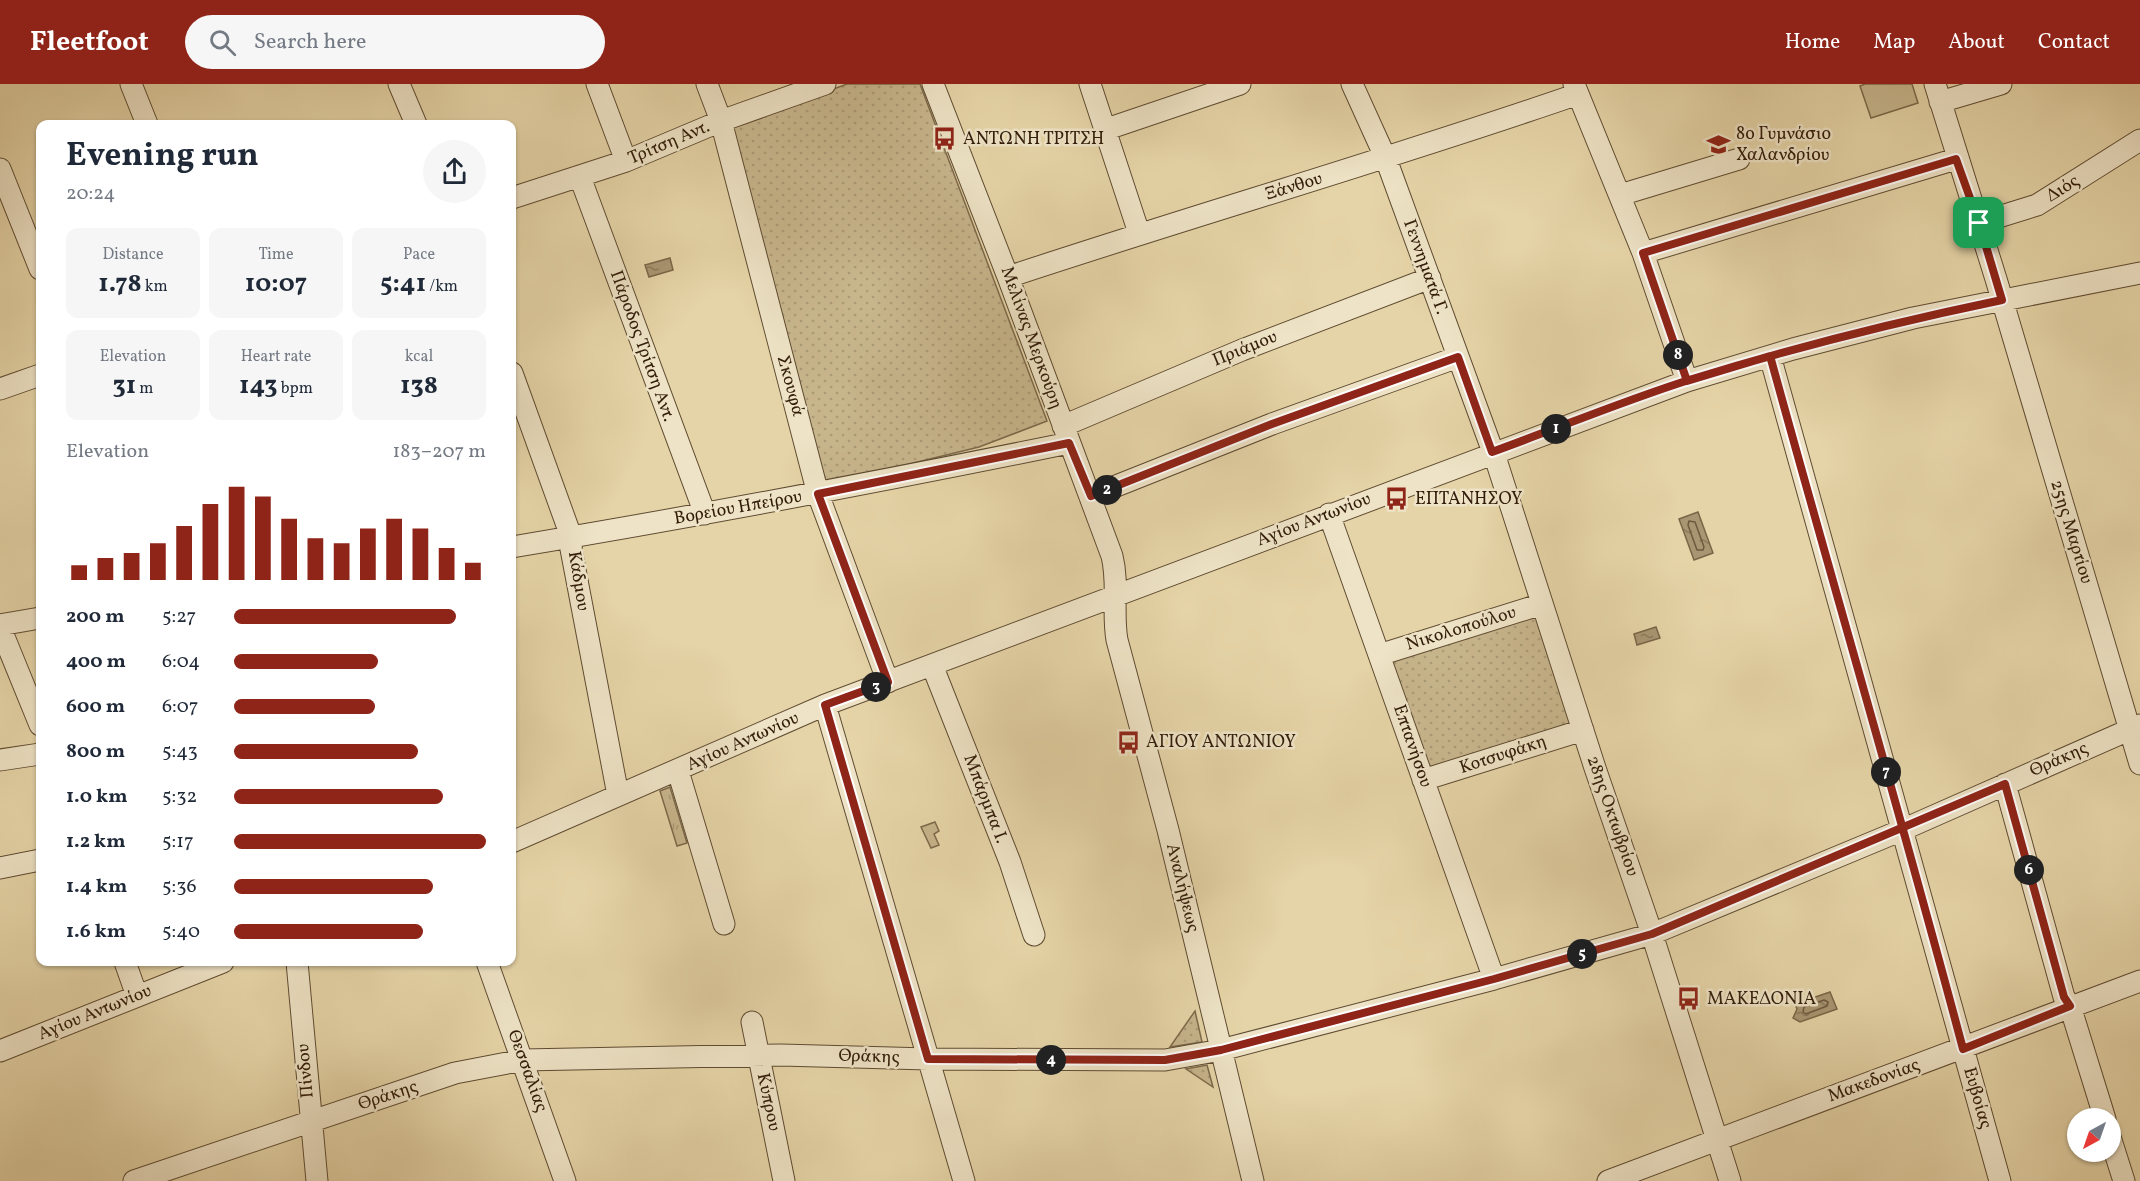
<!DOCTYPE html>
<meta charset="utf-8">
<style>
:root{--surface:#fff;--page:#f6f6f7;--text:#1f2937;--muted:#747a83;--accent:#8f2418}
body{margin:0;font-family:Vollkorn,serif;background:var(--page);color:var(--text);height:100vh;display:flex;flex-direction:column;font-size:22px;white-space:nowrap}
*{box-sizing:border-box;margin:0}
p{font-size:20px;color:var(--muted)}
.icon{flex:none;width:33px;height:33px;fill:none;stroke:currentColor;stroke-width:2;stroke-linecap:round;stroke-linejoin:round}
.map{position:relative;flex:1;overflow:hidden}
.panel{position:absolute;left:36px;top:36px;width:480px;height:846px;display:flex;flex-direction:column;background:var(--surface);border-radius:12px;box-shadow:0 2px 4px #0004}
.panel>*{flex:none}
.needle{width:39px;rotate:220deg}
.tools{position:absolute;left:2067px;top:1024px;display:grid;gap:12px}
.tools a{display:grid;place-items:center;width:54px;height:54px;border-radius:50%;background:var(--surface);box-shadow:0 2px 4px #0004;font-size:30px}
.pin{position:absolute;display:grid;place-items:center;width:51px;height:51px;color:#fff;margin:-26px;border-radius:12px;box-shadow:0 3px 9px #0006}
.km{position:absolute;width:30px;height:30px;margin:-15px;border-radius:50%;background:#222;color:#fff;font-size:16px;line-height:30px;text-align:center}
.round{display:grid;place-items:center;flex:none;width:63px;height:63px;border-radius:32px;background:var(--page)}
.overview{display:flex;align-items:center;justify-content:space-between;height:102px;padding:0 30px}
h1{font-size:33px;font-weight:700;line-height:45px}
.figures{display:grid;grid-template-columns:repeat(3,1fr);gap:9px;height:102px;padding:6px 30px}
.figures div{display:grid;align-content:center;border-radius:12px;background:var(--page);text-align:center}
.figures b{font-size:26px;font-weight:700}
.figures small{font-size:16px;font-weight:400}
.figures p{font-size:16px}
.chart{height:168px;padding:12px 30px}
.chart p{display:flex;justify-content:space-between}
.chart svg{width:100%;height:108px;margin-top:6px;stroke:var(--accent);stroke-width:6}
ul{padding:0 30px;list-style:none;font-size:20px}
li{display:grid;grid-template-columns:96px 72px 1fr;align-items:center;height:45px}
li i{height:15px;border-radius:8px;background:var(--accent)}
header{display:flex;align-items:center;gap:36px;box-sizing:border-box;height:84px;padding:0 30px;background:var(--accent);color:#fff}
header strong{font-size:28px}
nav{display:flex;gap:33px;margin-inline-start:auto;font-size:21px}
.search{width:420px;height:54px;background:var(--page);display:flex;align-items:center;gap:15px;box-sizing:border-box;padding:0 21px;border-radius:33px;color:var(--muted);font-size:22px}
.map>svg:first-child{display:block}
</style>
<header>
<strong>Fleetfoot</strong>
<div class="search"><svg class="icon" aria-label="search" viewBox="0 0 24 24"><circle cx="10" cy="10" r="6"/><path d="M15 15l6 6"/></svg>Search here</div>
<nav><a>Home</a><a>Map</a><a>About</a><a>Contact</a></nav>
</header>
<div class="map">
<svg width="2140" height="1097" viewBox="0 0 2140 1097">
<defs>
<pattern id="grass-tufts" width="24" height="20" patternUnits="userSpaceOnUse" patternTransform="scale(1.5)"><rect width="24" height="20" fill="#c7b58c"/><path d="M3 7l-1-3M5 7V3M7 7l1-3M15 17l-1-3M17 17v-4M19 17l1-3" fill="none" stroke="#ab9b77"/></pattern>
<pattern id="park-dots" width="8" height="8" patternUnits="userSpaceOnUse" patternTransform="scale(1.5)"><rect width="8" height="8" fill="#c7b58c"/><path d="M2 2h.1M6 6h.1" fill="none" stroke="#ab9b77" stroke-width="1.8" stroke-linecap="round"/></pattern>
<pattern id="water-ripples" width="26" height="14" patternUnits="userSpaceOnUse" patternTransform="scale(1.5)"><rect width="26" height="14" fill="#a89672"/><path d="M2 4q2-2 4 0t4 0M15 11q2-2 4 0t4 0" fill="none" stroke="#897a5c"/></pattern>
</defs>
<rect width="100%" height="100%" fill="#e5d4a7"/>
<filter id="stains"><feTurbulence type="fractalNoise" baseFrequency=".00333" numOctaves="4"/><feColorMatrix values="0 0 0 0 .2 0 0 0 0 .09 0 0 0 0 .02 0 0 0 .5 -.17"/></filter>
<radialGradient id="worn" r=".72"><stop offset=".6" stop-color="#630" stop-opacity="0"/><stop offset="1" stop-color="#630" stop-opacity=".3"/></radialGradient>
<!-- grass -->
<path fill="url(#grass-tufts)" stroke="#7c694b" stroke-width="1.5" d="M670,703l17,56 -10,3 -17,-55z"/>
<!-- park -->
<path fill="url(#park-dots)" stroke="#7c694b" stroke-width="1.5" d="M847,0h73l127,337 -68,26 -147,36 -4,9 -98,-365z
M1535,530l36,111 -144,45 -38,-108z
M1195,927l7,31 -32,5z
M1207,981l6,22 -27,-18z"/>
<!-- garden -->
<path fill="#c7b58c" stroke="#7c694b" stroke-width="1.5" d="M1865,0h47l6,19 -47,15 -11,-32z
M935,738l4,9 -5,3 5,11 -8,3 -10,-21z"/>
<!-- water -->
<path fill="url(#water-ripples)" stroke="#796648" stroke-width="1.5" d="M670,174l3,12 -24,7 -4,-12z
M1698,428l15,41 -19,7 -15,-41z
M1656,543l4,11 -23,7 -3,-11z
M1830,908l7,17 -37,13 -7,-4 4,-9 -2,-5z"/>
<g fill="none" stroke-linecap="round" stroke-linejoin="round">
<!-- shore -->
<path stroke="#6d5a3e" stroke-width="1.5" d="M1689,437l6,1 9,25 -1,3h-6l-9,-25z
M1824,916l4,2 -1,4 -21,8 -3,-2 1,-5z"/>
<defs>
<path id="minor" d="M131,0l16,40
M399,0l17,40
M597,0l29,77
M707,0l14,37 97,373 70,188
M933,0l75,193 104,279c7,28 0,56 5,84l51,190 85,351
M1090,0l49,149
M1352,0l34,75 111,304 98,305 57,166 78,247
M1574,0l69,169 44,128
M1935,0l61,195 144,485
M1940,18l61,-18
M1104,46l136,-46
M0,85l40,100
M580,93l125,337
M1620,111l119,-36
M512,114l114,-37 95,-40 104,-37
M1979,139l58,-18 103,-65
M1643,169l313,-94
M1008,193c190,-63 382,-118 570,-183
M1770,272l230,825
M512,289l60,166 -1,10 47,246
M0,305l40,-14
M1063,342l179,-76 188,-72
M1091,412l181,-72 186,-67
M1329,430l165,465
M512,463c186,-31 371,-66 557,-104
M0,541l40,-7
M0,543l40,98
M1379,571l163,-51
M932,581l78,197 24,73
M825,621l139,476
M0,676l40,-6
M678,687l46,153
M1423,696l160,-50
M2005,700l59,213 6,9 35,113
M512,758l313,-137 862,-324 106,-32 120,-31 227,-45
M0,784l40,-8
M125,878l12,34
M297,878l20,219
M487,878l78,219
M752,938l32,159
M0,967l223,-89
M2110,1053l14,44
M134,1097l321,-108 68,-13 258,-5 147,4 237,1 56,-10 273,-71 158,-45 250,-104 238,-105
M1608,1097l532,-200"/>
</defs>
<!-- minor casing -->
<use href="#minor" stroke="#5f4b31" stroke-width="23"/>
<!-- minor -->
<use href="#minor" stroke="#eee3c6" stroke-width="21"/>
</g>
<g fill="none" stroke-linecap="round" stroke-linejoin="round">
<defs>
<path id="route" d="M1979,139l23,77c-106,22 -210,48 -313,80 -66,21 -131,48 -197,72l-34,-95 -186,67 -181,72 -22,-53 -251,51 70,188 -63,23 103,354 237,1 56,-10 273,-71 158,-45 353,-150 59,213 6,9 -107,43c-61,-230 -128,-457 -191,-686l-2,-7 -83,25 -44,-128 313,-94 23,64"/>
</defs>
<!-- route casing -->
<use href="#route" stroke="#fff" stroke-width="12"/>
<!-- route -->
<use href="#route" stroke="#8f2418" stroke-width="8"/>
</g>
<!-- icons -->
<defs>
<symbol id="bus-bare" viewBox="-9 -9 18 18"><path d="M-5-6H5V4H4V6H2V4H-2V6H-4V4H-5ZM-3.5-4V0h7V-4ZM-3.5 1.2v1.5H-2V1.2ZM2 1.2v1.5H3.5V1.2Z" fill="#8f2418" stroke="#eee3c6" stroke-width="2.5" paint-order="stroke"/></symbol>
<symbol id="school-bare" viewBox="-9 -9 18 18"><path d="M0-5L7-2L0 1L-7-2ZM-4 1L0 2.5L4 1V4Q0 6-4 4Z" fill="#8f2418" stroke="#eee3c6" stroke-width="2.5" paint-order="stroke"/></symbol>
</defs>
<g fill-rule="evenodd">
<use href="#bus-bare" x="928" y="38" width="33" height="33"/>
<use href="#school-bare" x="1702" y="44" width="33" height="33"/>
<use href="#bus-bare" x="1380" y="398" width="33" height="33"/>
<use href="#bus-bare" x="1112" y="642" width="33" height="33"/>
<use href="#bus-bare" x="1672" y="898" width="33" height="33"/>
</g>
<g text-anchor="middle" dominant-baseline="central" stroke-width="5" stroke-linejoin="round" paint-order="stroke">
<!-- poi labels -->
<g font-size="18" fill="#321d0a" stroke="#eee3c6" text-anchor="start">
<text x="1736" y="50">8ο Γυμνάσιο<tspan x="1736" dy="21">Χαλανδρίου</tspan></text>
<text x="963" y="55">ΑΝΤΩΝΗ ΤΡΙΤΣΗ</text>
<text x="1415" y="415">ΕΠΤΑΝΗΣΟΥ</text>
<text x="1146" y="658">ΑΓΙΟΥ ΑΝΤΩΝΙΟΥ</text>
<text x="1707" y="915">ΜΑΚΕΔΟΝΙΑ</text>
</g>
<!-- street labels -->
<g font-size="18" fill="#321d0a" stroke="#eee3c6">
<text transform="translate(669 59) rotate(-23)">Τρίτση Αντ.</text>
<text transform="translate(1294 103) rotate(-17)">Ξάνθου</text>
<text transform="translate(2063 105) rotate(-32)">Διός</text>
<text transform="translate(1425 183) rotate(70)">Γεννηματά Γ.</text>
<text transform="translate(1031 254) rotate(70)">Μελίνας Μερκούρη</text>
<text transform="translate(642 262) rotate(70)">Πάροδος Τρίτση Αντ.</text>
<text transform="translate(1245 265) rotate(-22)">Πριάμου</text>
<text transform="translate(790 302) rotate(75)">Σκουφά</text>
<text transform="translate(738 424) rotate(-10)">Βορείου Ηπείρου</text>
<text transform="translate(1314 436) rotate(-21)">Αγίου Αντωνίου</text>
<text transform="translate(2071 448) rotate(73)">25ης Μαρτίου</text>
<text transform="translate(578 497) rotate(81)">Κάδμου</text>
<text transform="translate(1461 545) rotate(-17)">Νικολοπούλου</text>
<text transform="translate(743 658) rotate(-24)">Αγίου Αντωνίου</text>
<text transform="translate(1412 662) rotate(71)">Επτανήσου</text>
<text transform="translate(1503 671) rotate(-18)">Κοτσυφάκη</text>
<text transform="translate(2059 676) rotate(-24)">Θράκης</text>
<text transform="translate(985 715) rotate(69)">Μπάρμπα Ι.</text>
<text transform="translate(1612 732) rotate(71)">28ης Οκτωβρίου</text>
<text transform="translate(1182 804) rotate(76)">Αναλήψεως</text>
<text transform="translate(95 929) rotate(-22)">Αγίου Αντωνίου</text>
<text transform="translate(869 973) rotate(2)">Θράκης</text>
<text transform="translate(306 987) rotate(-95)">Πίνδου</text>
<text transform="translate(527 987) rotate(70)">Θεσσαλίας</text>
<text transform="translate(1874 997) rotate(-20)">Μακεδονίας</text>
<text transform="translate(388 1012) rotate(-18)">Θράκης</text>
<text transform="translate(1977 1014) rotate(74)">Ευβοίας</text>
<text transform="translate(768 1018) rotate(78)">Κύπρου</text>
</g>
</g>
<rect width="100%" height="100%" filter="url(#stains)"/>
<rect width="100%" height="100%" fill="url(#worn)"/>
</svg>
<div class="tools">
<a><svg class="needle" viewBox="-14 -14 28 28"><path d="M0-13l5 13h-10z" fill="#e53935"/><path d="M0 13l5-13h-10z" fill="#747a83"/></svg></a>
</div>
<div class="pin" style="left:1979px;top:139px;background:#1e9e55"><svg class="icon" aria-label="arrive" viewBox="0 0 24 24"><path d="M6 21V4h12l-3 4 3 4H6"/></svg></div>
<b class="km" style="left:1556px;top:345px">1</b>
<b class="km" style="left:1107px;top:406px">2</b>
<b class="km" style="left:876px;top:603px">3</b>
<b class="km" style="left:1051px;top:976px">4</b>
<b class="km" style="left:1582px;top:870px">5</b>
<b class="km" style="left:2029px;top:786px">6</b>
<b class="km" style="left:1886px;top:688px">7</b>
<b class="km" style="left:1678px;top:271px">8</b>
<section class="panel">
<div class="overview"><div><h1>Evening run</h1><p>20:24</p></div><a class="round"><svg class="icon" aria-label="share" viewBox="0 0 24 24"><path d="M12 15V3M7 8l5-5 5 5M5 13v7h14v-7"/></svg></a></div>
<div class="figures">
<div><p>Distance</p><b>1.78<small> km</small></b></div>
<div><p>Time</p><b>10:07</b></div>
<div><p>Pace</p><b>5:41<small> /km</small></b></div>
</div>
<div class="figures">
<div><p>Elevation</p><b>31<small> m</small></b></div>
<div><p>Heart rate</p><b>143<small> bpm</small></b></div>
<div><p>kcal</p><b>138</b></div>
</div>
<div class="chart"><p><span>Elevation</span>183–207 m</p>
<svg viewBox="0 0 160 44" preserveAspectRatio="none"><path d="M5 44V38M15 44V35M25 44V33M35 44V29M45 44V22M55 44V13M65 44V6M75 44V10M85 44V19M95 44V27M105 44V29M115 44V23M125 44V19M135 44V23M145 44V31M155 44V37"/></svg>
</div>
<ul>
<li><b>200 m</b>5:27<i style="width:88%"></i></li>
<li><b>400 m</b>6:04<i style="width:57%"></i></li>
<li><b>600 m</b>6:07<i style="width:56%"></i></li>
<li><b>800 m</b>5:43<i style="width:73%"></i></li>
<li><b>1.0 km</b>5:32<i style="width:83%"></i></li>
<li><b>1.2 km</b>5:17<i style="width:100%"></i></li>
<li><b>1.4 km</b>5:36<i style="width:79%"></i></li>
<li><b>1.6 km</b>5:40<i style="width:75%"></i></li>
</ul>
</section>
</div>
